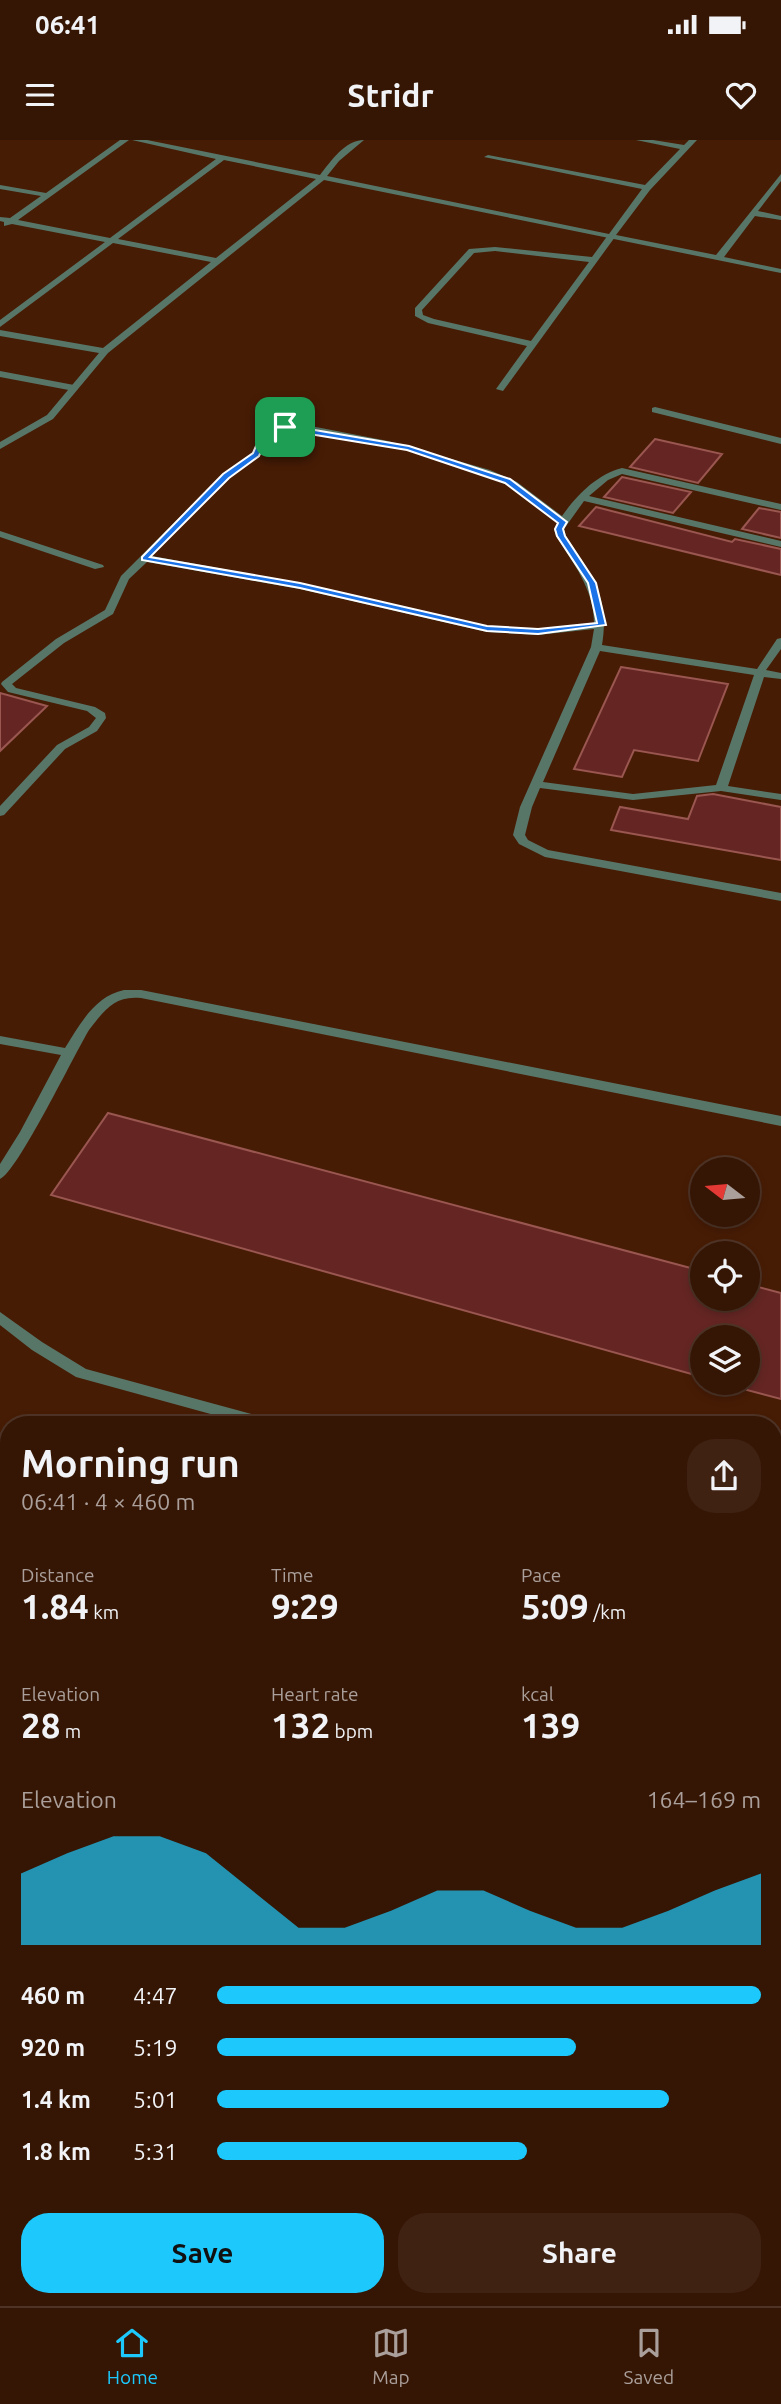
<!DOCTYPE html>
<meta charset="utf-8">
<style>
:root{--surface:#351504;--page:#402213;--text:#f1f3f6;--muted:#aa9f9a;--line:#4f3426;--accent:#1dc9fc}
body{margin:0;font-family:Ubuntu,sans-serif;background:var(--page);color:var(--text);height:100vh;display:flex;flex-direction:column;font-size:26px;white-space:nowrap}
*{box-sizing:border-box;margin:0}
p{font-size:23px;color:var(--muted)}
.icon{flex:none;width:38px;height:38px;fill:none;stroke:currentColor;stroke-width:2;stroke-linecap:round;stroke-linejoin:round}
.map{position:relative;flex:1;overflow:hidden}
.sheet{position:absolute;left:0px;top:1276px;width:782px;height:891px;display:flex;flex-direction:column;background:var(--surface);border-radius:28px 28px 0 0;box-shadow:0 4px 10px #0003,0 0 0 2px var(--line)}
.sheet>*{flex:none}
.needle{width:46px;rotate:286deg}
.buttons{position:absolute;left:690px;top:1017px;display:grid;gap:14px}
.buttons a{display:grid;place-items:center;width:70px;height:70px;border-radius:50%;background:var(--surface);box-shadow:0 4px 10px #0003,0 0 0 2px var(--line);font-size:35px}
.pin{position:absolute;display:grid;place-items:center;width:60px;height:60px;color:#fff;margin:-30px;border-radius:14px;box-shadow:0 4px 10px #0006}
.round{display:grid;place-items:center;flex:none;width:74px;height:74px;border-radius:28px;background:var(--page)}
.headline{display:flex;align-items:center;justify-content:space-between;height:119px;padding:0 21px}
h1{font-size:38px;font-weight:700;line-height:52px}
.figures{display:grid;grid-template-columns:repeat(3,1fr);gap:10px;height:119px;padding:7px 21px}
.figures div{display:grid;align-content:center}
.figures b{font-size:35px;font-weight:700}
.figures small{font-size:19px;font-weight:400}
.figures p{font-size:19px}
.chart{height:196px;padding:14px 21px}
.chart p{display:flex;justify-content:space-between}
.chart svg{width:100%;height:126px;margin-top:7px;fill:var(--accent);opacity:.7}
.action{display:flex;gap:14px;margin-top:auto;padding:14px 21px}
.action a{flex:1;height:80px;border-radius:28px;background:var(--accent);color:#111;font-size:28px;font-weight:700;line-height:80px;text-align:center}
.action a+a{background:var(--page);color:var(--text)}
ul{padding:0 21px;list-style:none;font-size:23px}
li{display:grid;grid-template-columns:112px 84px 1fr;align-items:center;height:52px}
li i{height:18px;border-radius:9px;background:var(--accent)}
.status{display:flex;justify-content:space-between;align-items:center;height:49px;padding:0 35px;background:var(--surface);direction:ltr}
.status svg{height:19px;fill:currentColor}
header{display:flex;justify-content:space-between;align-items:center;height:91px;padding:0 21px;background:var(--surface);font-size:32px;font-weight:700}
.dock{display:flex;justify-content:space-around;align-items:center;height:98px;border-top:2px solid var(--line);background:var(--surface);font-size:19px;color:var(--muted)}
.dock a{display:grid;justify-items:center;gap:4px}
.dock .current{color:var(--accent)}
.map>svg:first-child{display:block}
</style>
<div class="status"><b>06:41</b><svg viewBox="0 0 49 12"><path d="M0 12V9h3v3zM5 12V6h3v6zM10 12V3h3v9zM15 12V0h3v12zM26 1h20v11H26zM47 4h2v5h-2z"/></svg></div>
<header><svg class="icon" aria-label="menu" viewBox="0 0 24 24"><path d="M4 6h16M4 12h16M4 18h16"/></svg>Stridr<svg class="icon" aria-label="heart" viewBox="0 0 24 24"><path d="M12 20l-8-8c-3-5 5-10 8-4 3-6 11-1 8 4z"/></svg></header>
<div class="map">
<svg width="781" height="2166" viewBox="0 0 781 2166">
<rect width="100%" height="100%" fill="#471c05"/>
<!-- building -->
<path fill="#652623" stroke="#9a5650" stroke-width="2" d="M655,299l67,15 -24,29 -68,-16z
M622,337l69,15 -18,21 -69,-16z
M596,367l136,35 3,-3 46,10v26l-202,-49z
M759,368l22,4v26l-39,-9z
M621,527l107,17 -30,77 -64,-11 -12,27 -48,-8z
M0,553l47,13 -47,45z
M713,654l68,13v53l-170,-30 9,-23 68,12 9,-23z
M108,973l594,158v27h45v-14l34,9v106l-34,-9v-53h-45v40l-651,-182z"/>
<g fill="none" stroke-linecap="round" stroke-linejoin="round">
<!-- service -->
<path fill="#587668" fill-rule="evenodd" d="M608,95l7,2 -112,154 -7,-2 31,-43 -99,-23 -13,-7v-8l54,-59 26,-2 97,10zM495,111l94,11 -58,79 -97,-22 -11,-4 -1,-5 52,-57z
M0,231l74,14 4,3 -4,3 -74,-14z
M655,267l126,31v6l-129,-32v-4z
M288,285l28,2 72,14 102,29 27,12 45,34c15,-21 34,-41 60,-48l159,36v6l-159,-36 -14,6 -19,16 192,45v6l-197,-46 -20,28 2,7c26,40 44,60 36,109l155,24 20,-30 4,-1v11l-15,21 15,3v6l-17,-2 -36,109 53,8v6l-60,-9 -88,9 -93,-12 -8,19 -7,28 3,5 20,10 233,43v8l-236,-44 -26,-13 -6,-9 7,-28 71,-160 3,-18 -56,6 -51,-3 -187,-43 -153,-27 -18,17 -16,35 -49,29 -52,41 4,4 79,19 10,6 1,5 -9,13 -32,18 -61,66 -4,1v-10l57,-61 32,-18 7,-9 -9,-7 -79,-19 -7,-8 1,-2 54,-43 49,-29 16,-34 102,-102 29,-20 9,-22 5,-5zM288,290c64,6 155,23 213,52 21,10 38,27 57,41l-4,6 2,7c17,27 38,53 38,87l-56,6 -51,-3 -187,-43 -148,-27 77,-78 30,-21 13,-25zM600,511l154,24 -38,110 -83,9 -90,-12z
M124,850h17l640,126v10l-640,-128c-27,-3 -37,13 -52,32 -13,21 -72,143 -89,149v-15l20,-32 41,-77 -61,-11v-8l65,12c15,-24 30,-52 59,-58z"/>
<!-- minor -->
<path fill="#587668" fill-rule="evenodd" d="M120,0h9l-111,80 92,18 106,-79 -84,-19h15l173,35c11,-14 25,-35 44,-35l-25,21 -12,15 282,58 33,-45 -158,-32 4,-2 157,30 35,-36 -44,-9h17l31,5 5,-5h8l-47,50 -34,45 100,20 65,-81v7l-23,30 23,5v4l-26,-4 -31,41 57,12v4l-457,-93 -216,173 -55,66 -53,30v-7l47,-27 52,-62 -99,-17v-6l103,18 108,-86 -98,-19 -113,84v-7l105,-78 -93,-18 -8,2v-4l-4,-1v-4l10,1 31,-22 -41,-7v-4l46,8zM224,20l92,19 -100,79 -98,-19z
M0,391l103,34 1,2 -9,2 -95,-32z
M0,1172l42,30 44,27 180,49 5,2 3,4h-27l-171,-47 -44,-27 -32,-25z
M774,1450l7,2v14l-7,-2z"/>
</g>
<!-- route -->
<path fill="#1a73e8" stroke="#fff" stroke-width="2" fill-rule="evenodd" d="M285,285l124,21 101,33 57,43 -4,7 2,7 31,47 10,42 -68,9 -51,-3 -187,-43 -158,-28v-3l81,-83 30,-21 10,-23zM285,290l122,20 98,33 53,40 -3,6 2,7 31,47 9,40 -59,6 -51,-3 -187,-43 -150,-26 79,-79 30,-22 10,-23z"/>
</svg>
<div class="buttons">
<a><svg class="needle" viewBox="-14 -14 28 28"><path d="M0-13l5 13h-10z" fill="#e53935"/><path d="M0 13l5-13h-10z" fill="#aa9f9a"/></svg></a>
<a><svg class="icon" aria-label="locate" viewBox="0 0 24 24"><circle cx="12" cy="12" r="6"/><path d="M12 2v4M12 18v4M2 12h4M18 12h4"/></svg></a>
<a><svg class="icon" aria-label="layers" viewBox="0 0 24 24"><path d="M12 4l9 5-9 5-9-5zM3 14l9 5 9-5"/></svg></a>
</div>
<div class="pin" style="left:285px;top:287px;background:#1e9e55"><svg class="icon" aria-label="arrive" viewBox="0 0 24 24"><path d="M6 21V4h12l-3 4 3 4H6"/></svg></div>
<section class="sheet">
<div class="headline"><div><h1>Morning run</h1><p>06:41 · 4 × 460 m</p></div><a class="round"><svg class="icon" aria-label="share" viewBox="0 0 24 24"><path d="M12 15V3M7 8l5-5 5 5M5 13v7h14v-7"/></svg></a></div>
<div class="figures">
<div><p>Distance</p><b>1.84<small> km</small></b></div>
<div><p>Time</p><b>9:29</b></div>
<div><p>Pace</p><b>5:09<small> /km</small></b></div>
</div>
<div class="figures">
<div><p>Elevation</p><b>28<small> m</small></b></div>
<div><p>Heart rate</p><b>132<small> bpm</small></b></div>
<div><p>kcal</p><b>139</b></div>
</div>
<div class="chart"><p><span>Elevation</span>164–169 m</p>
<svg viewBox="0 0 160 44" preserveAspectRatio="none"><path d="M0 44V19L10 12L20 6L30 6L40 12L50 25L60 38L70 38L80 32L90 25L100 25L110 32L120 38L130 38L140 32L150 25L160 19V44z"/></svg>
</div>
<ul>
<li><b>460 m</b>4:47<i style="width:100%"></i></li>
<li><b>920 m</b>5:19<i style="width:66%"></i></li>
<li><b>1.4 km</b>5:01<i style="width:83%"></i></li>
<li><b>1.8 km</b>5:31<i style="width:57%"></i></li>
</ul>
<div class="action"><a>Save</a><a>Share</a></div>
</section>
</div>
<nav class="dock">
<a class="current"><svg class="icon" aria-label="home" viewBox="0 0 24 24"><path d="M3 11l9-7 9 7M6 9v11h12V9"/></svg>Home</a>
<a><svg class="icon" aria-label="map" viewBox="0 0 24 24"><path d="M3 6l6-2 6 2 6-2v14l-6 2-6-2-6 2zM9 4v14M15 6v14"/></svg>Map</a>
<a><svg class="icon" aria-label="saved" viewBox="0 0 24 24"><path d="M7 4h10v16l-5-4-5 4z"/></svg>Saved</a>
</nav>
